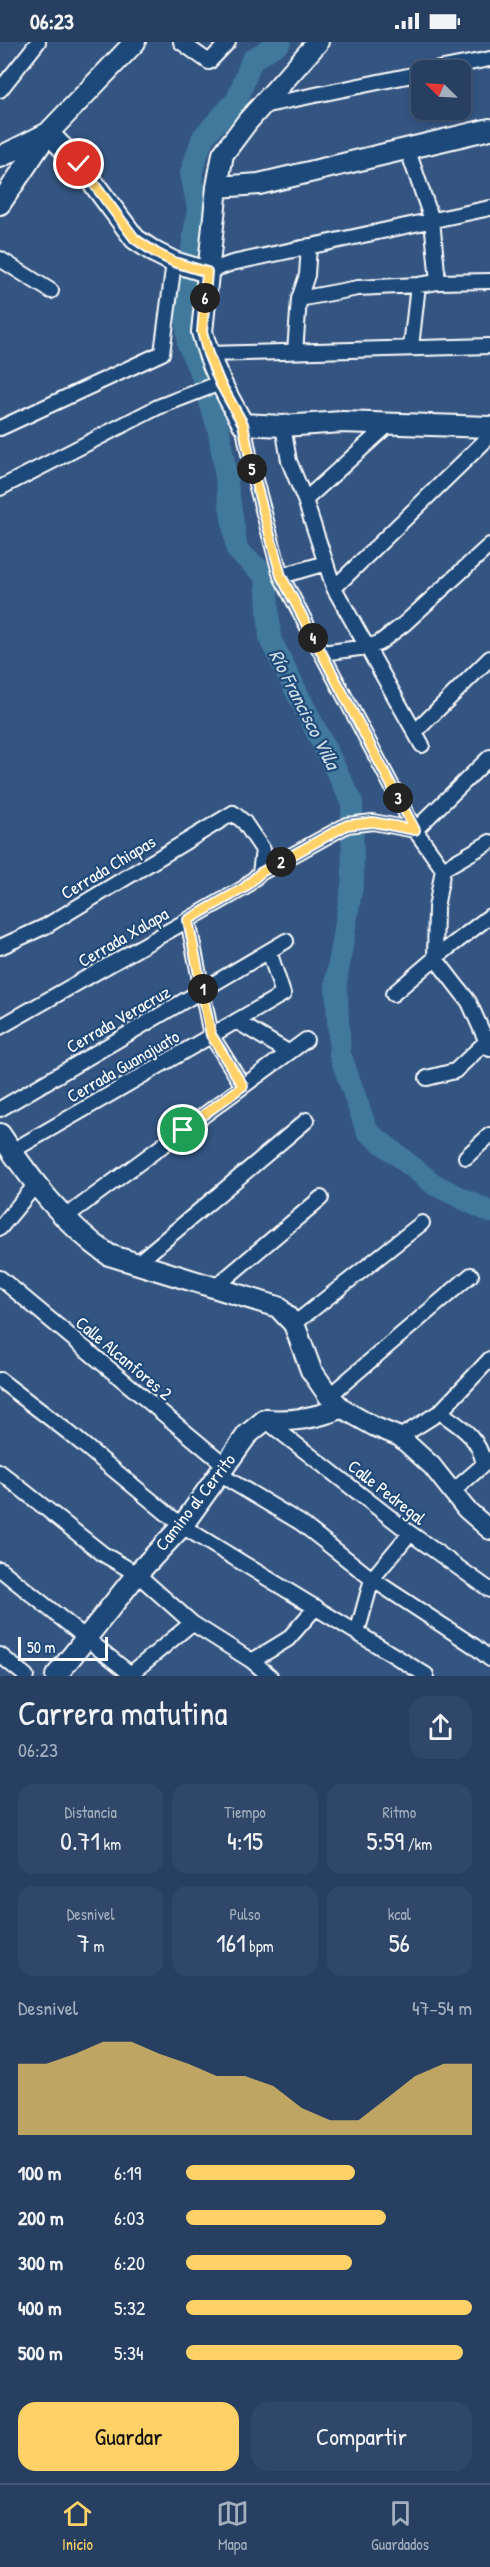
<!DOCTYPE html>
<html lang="es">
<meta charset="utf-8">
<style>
:root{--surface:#274062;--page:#2f4768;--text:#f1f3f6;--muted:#a4afbe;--line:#435977;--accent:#ffd166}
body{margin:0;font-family:"Patrick Hand",sans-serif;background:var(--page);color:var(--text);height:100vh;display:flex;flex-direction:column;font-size:22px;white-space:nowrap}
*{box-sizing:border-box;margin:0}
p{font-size:20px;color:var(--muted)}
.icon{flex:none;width:33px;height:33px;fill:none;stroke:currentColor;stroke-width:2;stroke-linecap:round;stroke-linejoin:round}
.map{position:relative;height:1634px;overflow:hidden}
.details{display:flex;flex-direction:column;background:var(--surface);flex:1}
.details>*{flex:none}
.needle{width:39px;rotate:294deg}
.buttons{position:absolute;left:411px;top:18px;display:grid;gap:12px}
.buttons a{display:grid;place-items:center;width:60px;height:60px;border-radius:12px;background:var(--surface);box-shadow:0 3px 9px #0003,0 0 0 2px var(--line);font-size:30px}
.scale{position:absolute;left:18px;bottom:15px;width:90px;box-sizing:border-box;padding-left:6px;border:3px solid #fff;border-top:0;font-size:16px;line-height:21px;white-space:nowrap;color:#fff;-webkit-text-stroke:4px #1f4a7a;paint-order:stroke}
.pin{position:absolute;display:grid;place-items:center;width:51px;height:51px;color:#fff;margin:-26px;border:3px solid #fff;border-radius:50%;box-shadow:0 2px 6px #0007}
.km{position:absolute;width:30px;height:30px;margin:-15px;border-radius:50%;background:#222;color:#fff;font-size:16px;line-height:30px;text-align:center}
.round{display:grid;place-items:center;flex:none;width:63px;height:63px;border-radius:18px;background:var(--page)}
.overview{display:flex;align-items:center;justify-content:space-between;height:102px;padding:0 18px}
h1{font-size:33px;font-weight:600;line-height:45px}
.figures{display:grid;grid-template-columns:repeat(3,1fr);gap:9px;height:102px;padding:6px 18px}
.figures div{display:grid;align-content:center;border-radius:15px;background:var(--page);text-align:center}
.figures b{font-size:26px;font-weight:600}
.figures small{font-size:16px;font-weight:400}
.figures p{font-size:16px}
.chart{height:168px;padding:12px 18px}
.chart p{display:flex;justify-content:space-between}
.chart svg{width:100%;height:108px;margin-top:6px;fill:var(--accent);opacity:.7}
.button{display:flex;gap:12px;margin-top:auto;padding:12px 18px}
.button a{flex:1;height:69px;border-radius:18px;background:var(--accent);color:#111;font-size:24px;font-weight:600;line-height:69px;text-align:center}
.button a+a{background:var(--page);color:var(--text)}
ul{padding:0 18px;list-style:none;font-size:20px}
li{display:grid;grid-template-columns:96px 72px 1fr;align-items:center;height:45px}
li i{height:15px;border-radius:8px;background:var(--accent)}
.status{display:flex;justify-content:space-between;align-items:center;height:42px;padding:0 30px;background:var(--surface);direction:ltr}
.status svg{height:16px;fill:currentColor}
.tab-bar{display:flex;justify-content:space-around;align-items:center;height:84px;border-top:2px solid var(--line);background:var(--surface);font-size:16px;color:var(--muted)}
.tab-bar a{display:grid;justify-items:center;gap:3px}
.tab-bar .selected{color:var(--accent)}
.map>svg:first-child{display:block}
</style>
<div class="status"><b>06:23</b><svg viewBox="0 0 49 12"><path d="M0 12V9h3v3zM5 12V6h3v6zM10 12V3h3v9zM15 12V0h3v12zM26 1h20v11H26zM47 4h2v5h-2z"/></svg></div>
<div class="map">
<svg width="490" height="1634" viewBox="0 0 490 1634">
<rect width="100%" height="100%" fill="#345582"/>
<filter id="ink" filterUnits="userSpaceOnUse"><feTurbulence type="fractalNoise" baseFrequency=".0167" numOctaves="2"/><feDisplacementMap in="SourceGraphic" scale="12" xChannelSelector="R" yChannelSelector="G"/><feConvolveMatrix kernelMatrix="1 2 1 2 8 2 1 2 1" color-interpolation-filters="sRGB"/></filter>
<g filter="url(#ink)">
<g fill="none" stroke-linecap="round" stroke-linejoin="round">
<!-- river -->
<path stroke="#40799b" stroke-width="22" d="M280,0l-28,18 -15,40 -34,37 -12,36 7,36 -13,84 3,51 14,32 17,55 18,119 29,26 4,63 82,163 1,78 -17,102 4,72 27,77 68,54 55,27"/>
<defs>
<path id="minor" d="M181,0l28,20 19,-20
M433,28l57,-11
M0,48l38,-48
M262,64l160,-33
M407,106l25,72 6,62
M0,217l51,32
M207,230l25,-9 258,-55
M299,257l59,-11 60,-3 20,-3 52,-1
M411,305l7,-62
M295,310l4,-53 8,-24 2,-29
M208,312l282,-8
M243,382l9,45 29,107 134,254 28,39 -7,39 -1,50 34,44 21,47
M283,384l6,35 16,39 29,88 88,157
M0,386l162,-75 12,-91
M0,446l158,-81 62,-24
M305,458l83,-75
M281,534l45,-13
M334,546l156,-152
M322,611l45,-6 12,-4 25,-19 86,-79
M415,690l75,-74
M443,827l47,-27
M188,878l23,115 32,51
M0,905l46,-21 187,-113 11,9 19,28 -3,23
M393,952l42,-36 55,-42
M236,979l52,31
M0,985l244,-139 16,-15 87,-48 26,-3 42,8 75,-73
M427,1036l28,-7 35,-33
M0,1067l286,-168
M12,1109l271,-157 -14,-43
M466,1115l24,-22
M64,1176l242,-178
M0,1186l37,-45
M135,1223l172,-145
M0,1236l225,187
M213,1247l108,-91
M294,1282l128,-101
M0,1338l68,52 114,94 244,149
M329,1354l142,-121
M440,1370c22,16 38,24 44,52
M265,1378l145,113 80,57
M400,1395l40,-25 50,-53
M0,1430l103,82 34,20 55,49 60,38 18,15
M219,1432l82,49 71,56 102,67 16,13
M451,1451l39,-34
M0,1527l133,107
M357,1591l15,-54 38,-46
M0,1613l26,21
M252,1619l36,-22 28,-32
M128,1634l64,-53"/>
<path id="tertiary" d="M341,1366l32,18 27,11 32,29 34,43 24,21"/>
<path id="secondary" d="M318,0l-71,80 -24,32 -6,33 -15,145c9,34 24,62 41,92l40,2 59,-4 148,5
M48,91l31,31 56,75 21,14 18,9 33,10
M0,115l48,-24 87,-91
M217,145l42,-3 231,-55
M0,162l48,-71
M0,1092c30,45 64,90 109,121l169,52 16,17 17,46 18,26 12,12c-26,10 -48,14 -76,12l-18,15 -65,91 -45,48 -81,102"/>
</defs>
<!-- minor casing -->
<use href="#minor" stroke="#fff" stroke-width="18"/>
<!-- tertiary casing -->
<use href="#tertiary" stroke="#fff" stroke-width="22"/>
<!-- secondary casing -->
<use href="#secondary" stroke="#fff" stroke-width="24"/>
<!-- minor -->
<use href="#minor" stroke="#1f4a7a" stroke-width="14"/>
<!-- tertiary -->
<use href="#tertiary" stroke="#1f4a7a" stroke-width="18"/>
<!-- secondary -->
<use href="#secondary" stroke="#1f4a7a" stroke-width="20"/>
</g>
</g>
<g fill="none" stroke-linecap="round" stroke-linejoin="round" filter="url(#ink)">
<defs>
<path id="route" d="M79,122l56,75 21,14 18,9 33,10 -5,60 6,22 12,29 23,41 9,45 29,107 134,254 -42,-8 -26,3 -87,48 -16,15 -56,32 23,115 32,51 -60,44"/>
</defs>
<!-- route casing -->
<use href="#route" stroke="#fff" stroke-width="12"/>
<!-- route -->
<use href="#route" stroke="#ffd166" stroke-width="8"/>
</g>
<g text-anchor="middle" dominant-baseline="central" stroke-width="4.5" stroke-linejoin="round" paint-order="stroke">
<!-- street labels -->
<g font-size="18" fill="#fff" stroke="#1f4a7a">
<text transform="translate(108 825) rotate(-31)">Cerrada Chiapas</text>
<text transform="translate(123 895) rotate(-30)">Cerrada Xalapa</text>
<text transform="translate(118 977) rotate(-30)">Cerrada Veracruz</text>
<text transform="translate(123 1024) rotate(-30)">Cerrada Guanajuato</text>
<text transform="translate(124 1316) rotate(40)">Calle Alcanfores 2</text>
<text transform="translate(387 1450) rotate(38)">Calle Pedregal</text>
<text transform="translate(195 1460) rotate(-52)">Camino al Cerrito</text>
</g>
<!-- water labels -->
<g font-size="20" font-style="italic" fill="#cfdee6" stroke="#1f4a7a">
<text transform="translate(305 667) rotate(63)">Río Francisco Villa</text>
</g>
</g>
</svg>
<div class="buttons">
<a><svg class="needle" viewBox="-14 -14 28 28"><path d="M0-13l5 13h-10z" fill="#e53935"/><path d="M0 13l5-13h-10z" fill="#a4afbe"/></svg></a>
</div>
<div class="scale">50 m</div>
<div class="pin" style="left:183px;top:1088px;background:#1e9e55"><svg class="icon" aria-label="arrive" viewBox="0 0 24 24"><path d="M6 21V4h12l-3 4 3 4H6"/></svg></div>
<div class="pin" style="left:79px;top:122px;background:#d93025"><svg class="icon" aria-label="check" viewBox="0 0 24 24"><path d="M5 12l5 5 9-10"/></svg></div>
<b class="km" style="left:203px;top:947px">1</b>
<b class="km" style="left:281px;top:820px">2</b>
<b class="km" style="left:398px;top:756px">3</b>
<b class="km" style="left:313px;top:596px">4</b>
<b class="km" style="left:252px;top:427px">5</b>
<b class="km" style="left:205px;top:256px">6</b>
</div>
<section class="details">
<div class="overview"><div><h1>Carrera matutina</h1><p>06:23</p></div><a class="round"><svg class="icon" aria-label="share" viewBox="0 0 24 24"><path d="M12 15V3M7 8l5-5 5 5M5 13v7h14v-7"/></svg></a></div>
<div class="figures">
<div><p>Distancia</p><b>0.71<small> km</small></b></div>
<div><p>Tiempo</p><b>4:15</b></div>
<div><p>Ritmo</p><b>5:59<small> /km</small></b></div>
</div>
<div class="figures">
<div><p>Desnivel</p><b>7<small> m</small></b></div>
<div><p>Pulso</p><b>161<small> bpm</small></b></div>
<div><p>kcal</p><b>56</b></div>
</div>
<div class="chart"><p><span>Desnivel</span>47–54 m</p>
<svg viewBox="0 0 160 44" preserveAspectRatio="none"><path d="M0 44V15L10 15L20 11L30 6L40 6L50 11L60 15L70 20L80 20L90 24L100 33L110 38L120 38L130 29L140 20L150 15L160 15V44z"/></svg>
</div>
<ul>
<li><b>100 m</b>6:19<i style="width:59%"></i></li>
<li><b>200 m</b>6:03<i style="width:70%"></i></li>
<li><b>300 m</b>6:20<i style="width:58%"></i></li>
<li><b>400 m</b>5:32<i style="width:100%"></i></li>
<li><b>500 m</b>5:34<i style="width:97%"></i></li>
</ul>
<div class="button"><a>Guardar</a><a>Compartir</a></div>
</section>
<nav class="tab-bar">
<a class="selected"><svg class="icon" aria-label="home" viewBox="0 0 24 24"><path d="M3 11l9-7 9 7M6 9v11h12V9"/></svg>Inicio</a>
<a><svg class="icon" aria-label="map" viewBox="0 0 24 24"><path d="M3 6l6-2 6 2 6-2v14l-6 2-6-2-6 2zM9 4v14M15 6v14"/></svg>Mapa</a>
<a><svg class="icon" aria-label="saved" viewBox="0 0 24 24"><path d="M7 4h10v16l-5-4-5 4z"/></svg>Guardados</a>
</nav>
